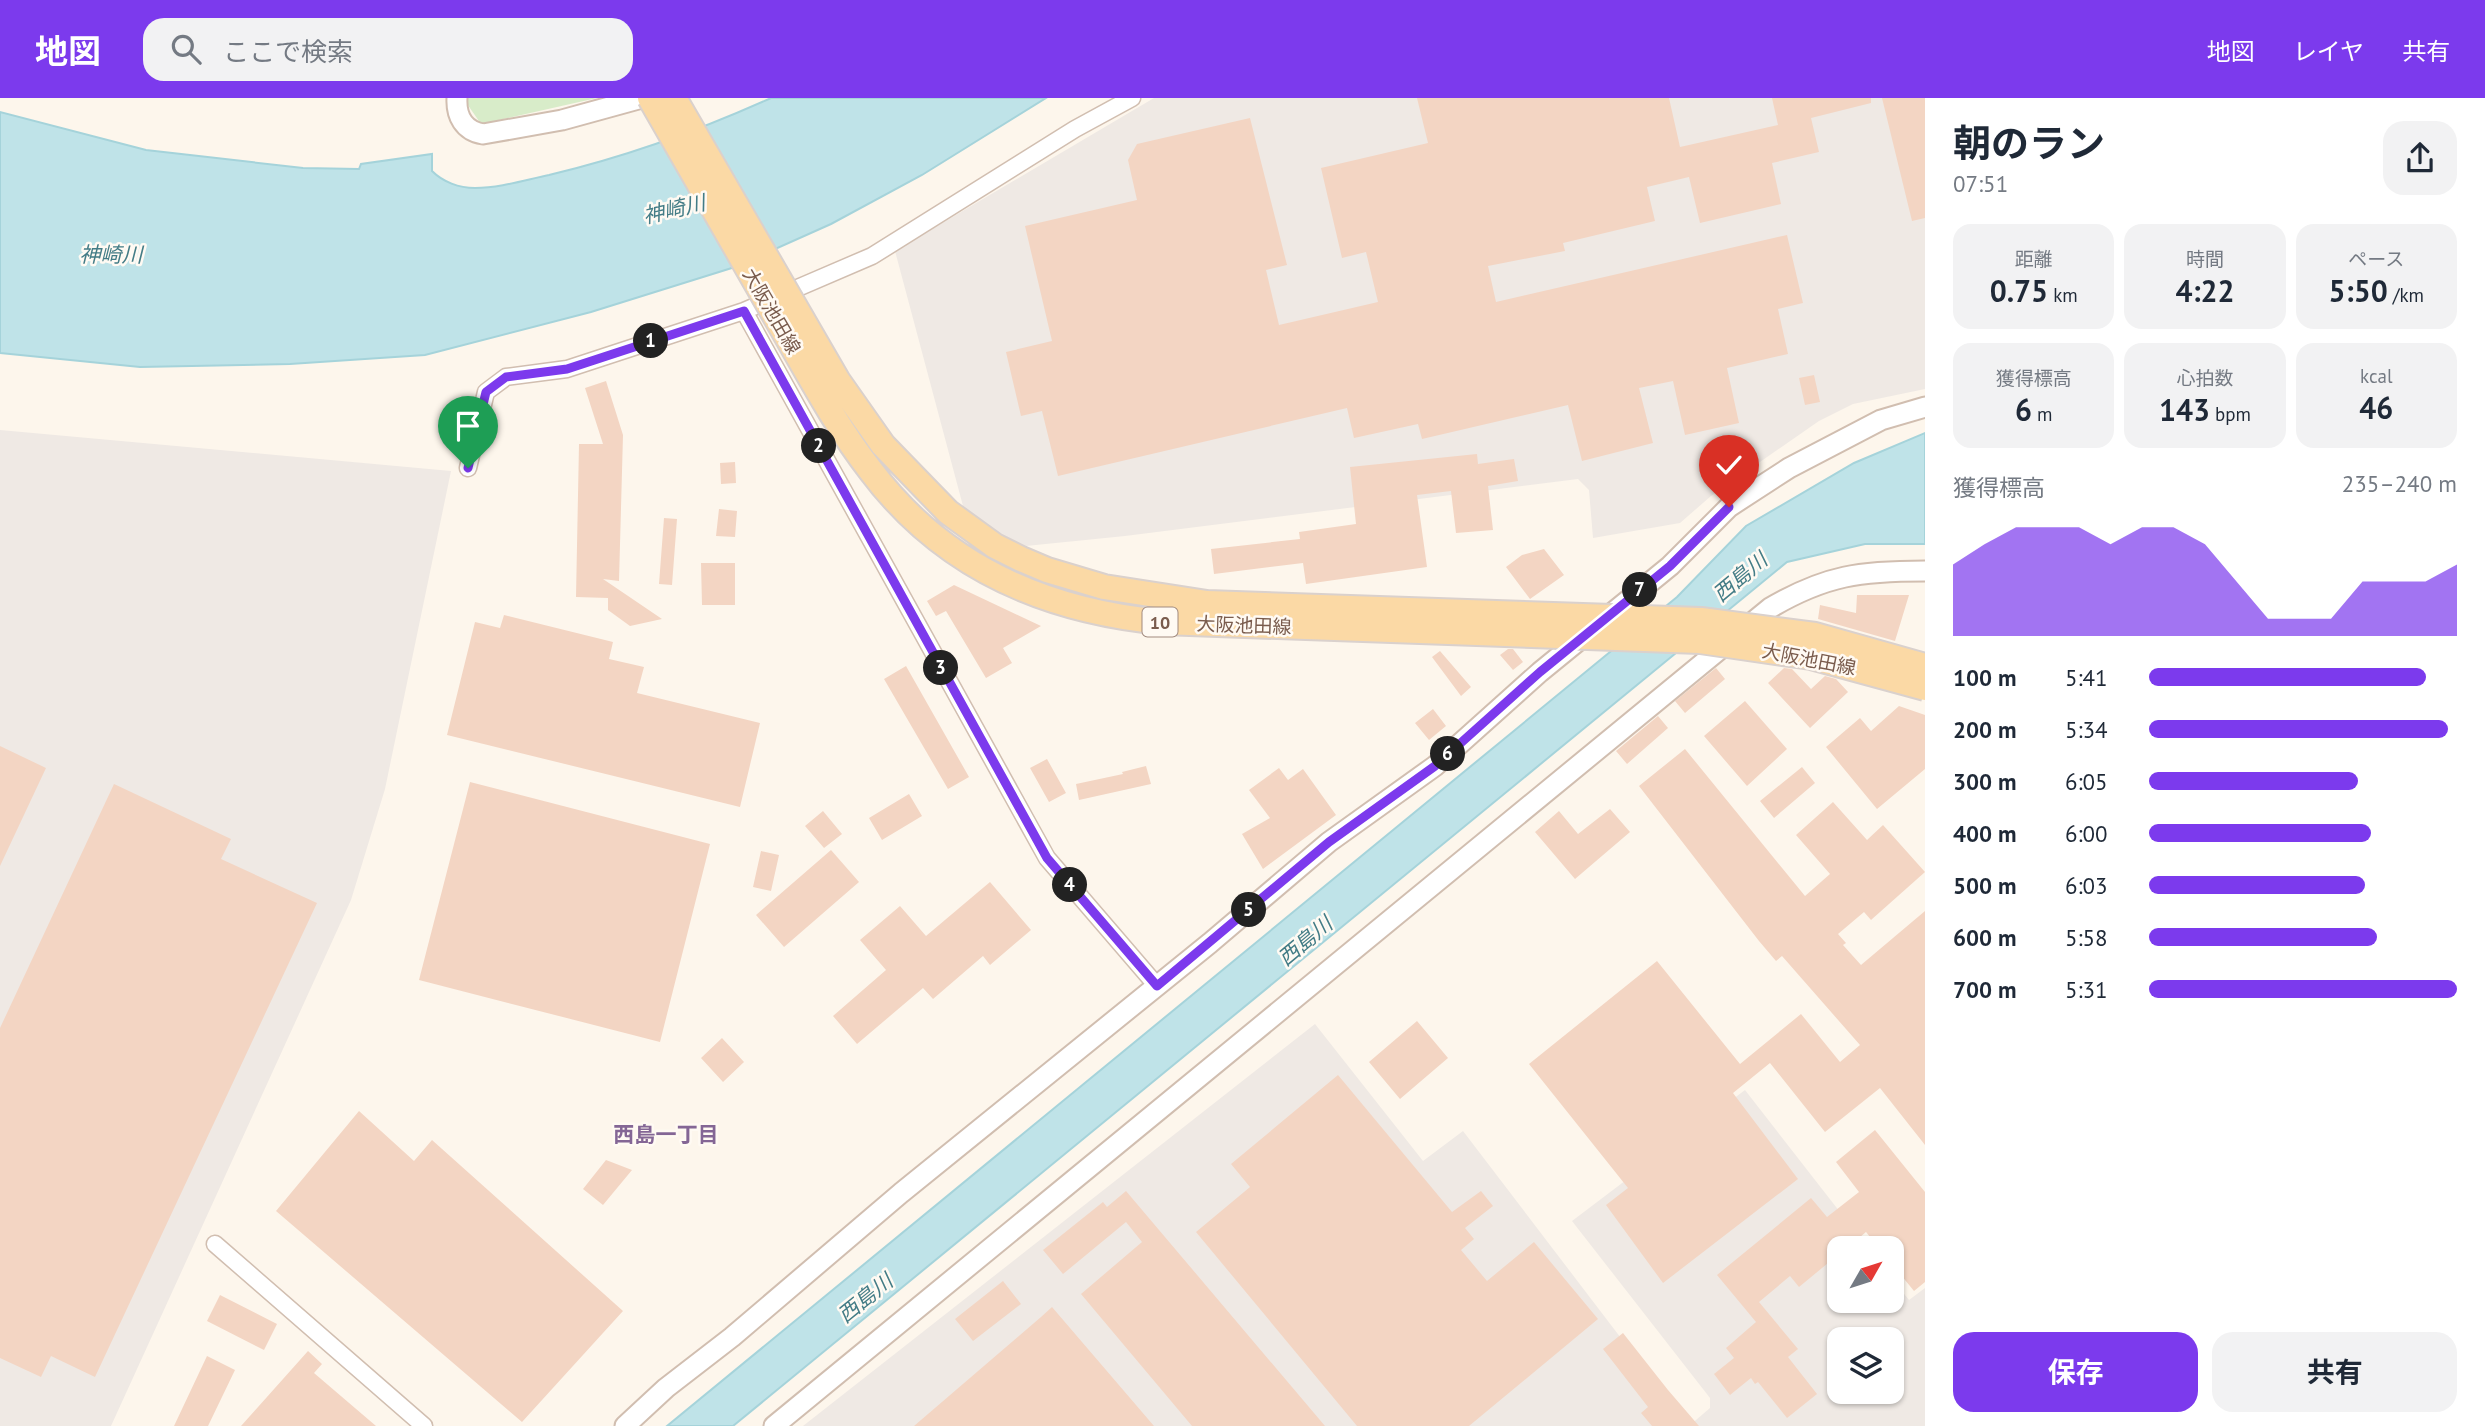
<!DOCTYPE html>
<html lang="ja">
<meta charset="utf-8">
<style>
:root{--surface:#fff;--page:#f2f2f3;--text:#1f2937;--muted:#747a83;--accent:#7c3aed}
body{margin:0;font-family:"PT Sans","Noto Sans JP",sans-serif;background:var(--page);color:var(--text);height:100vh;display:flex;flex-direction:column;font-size:26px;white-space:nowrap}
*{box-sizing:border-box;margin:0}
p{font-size:23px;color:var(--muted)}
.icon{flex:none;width:38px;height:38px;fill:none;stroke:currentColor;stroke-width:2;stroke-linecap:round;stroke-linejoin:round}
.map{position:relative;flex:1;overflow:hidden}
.panel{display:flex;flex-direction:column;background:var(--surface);width:560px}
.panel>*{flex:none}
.needle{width:46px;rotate:51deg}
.tools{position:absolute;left:1827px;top:1138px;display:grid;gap:14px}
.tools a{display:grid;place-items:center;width:77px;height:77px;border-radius:14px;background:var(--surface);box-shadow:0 2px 5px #0004;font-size:35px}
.pin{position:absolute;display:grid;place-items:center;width:60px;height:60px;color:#fff;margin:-72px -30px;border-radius:50% 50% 50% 0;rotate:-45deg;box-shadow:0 0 7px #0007}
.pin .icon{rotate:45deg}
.km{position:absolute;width:35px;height:35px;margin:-18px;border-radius:50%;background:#222;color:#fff;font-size:19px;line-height:35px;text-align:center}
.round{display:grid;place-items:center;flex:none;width:74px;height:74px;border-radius:21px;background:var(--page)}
.head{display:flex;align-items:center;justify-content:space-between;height:119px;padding:0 28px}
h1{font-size:38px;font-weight:700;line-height:52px}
.stats{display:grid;grid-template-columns:repeat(3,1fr);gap:10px;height:119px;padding:7px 28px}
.stats div{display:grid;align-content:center;border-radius:18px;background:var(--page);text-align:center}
.stats b{font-size:30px;font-weight:700}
.stats small{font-size:19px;font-weight:400}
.stats p{font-size:19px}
.chart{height:196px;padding:14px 28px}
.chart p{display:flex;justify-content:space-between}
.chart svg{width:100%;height:126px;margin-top:7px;fill:var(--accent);opacity:.7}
.button{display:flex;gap:14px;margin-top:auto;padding:14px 28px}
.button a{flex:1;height:80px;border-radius:21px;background:var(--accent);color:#fff;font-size:28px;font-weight:700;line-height:80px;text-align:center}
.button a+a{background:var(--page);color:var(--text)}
ul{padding:0 28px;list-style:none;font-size:23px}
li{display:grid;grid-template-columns:112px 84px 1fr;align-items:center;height:52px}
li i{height:18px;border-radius:9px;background:var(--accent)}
header{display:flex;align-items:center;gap:42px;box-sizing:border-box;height:98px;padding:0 35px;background:var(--accent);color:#fff}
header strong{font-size:33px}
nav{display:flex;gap:38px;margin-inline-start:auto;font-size:24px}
.search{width:490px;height:63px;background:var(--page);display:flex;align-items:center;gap:18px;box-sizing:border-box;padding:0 24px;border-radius:21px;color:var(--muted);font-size:26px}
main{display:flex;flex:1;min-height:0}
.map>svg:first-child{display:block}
</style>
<header>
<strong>地図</strong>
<div class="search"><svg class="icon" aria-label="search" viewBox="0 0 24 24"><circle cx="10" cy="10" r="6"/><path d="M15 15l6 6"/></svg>ここで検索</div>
<nav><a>地図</a><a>レイヤ</a><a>共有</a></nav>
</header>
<main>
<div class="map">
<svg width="1925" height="1328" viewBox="0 0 1925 1328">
<rect width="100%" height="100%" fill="#fdf6ec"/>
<!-- industrial -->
<path fill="#efe9e4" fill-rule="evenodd" d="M1154,0h771v291l-72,15 -34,17 -108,75 -31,27 -87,15 -4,-48 -11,-11 -453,57 -150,15 -80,-300z
M0,332l451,41 -66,318 -34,111 -240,526h-111z
M1315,926l108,137 40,-30 225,295h-885z
M1745,992l123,158h-29v52h53v-21l17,21 16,-12v138h-236l21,-18v-10l-138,-177zM1839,1241h53v52h-53z"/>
<!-- green -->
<path fill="#d8ecc9" d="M466,0h131l-116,26 -16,-23z"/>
<!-- water -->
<path fill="#bfe3e8" stroke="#a5d3da" stroke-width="2" d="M771,0h275l-124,77 -91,49 -96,43 -144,45 -166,43 -135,9 -150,3 -140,-14v-241l146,38 157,18 56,1 2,-5 71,-10v17c11,11 27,17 43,17 25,0 50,-8 74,-13 76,-18 151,-45 222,-77z
M1925,335v111h-60l-78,18 -1054,864h-66l1010,-829 69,-71 108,-63z"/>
<!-- building -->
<path fill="#f3d5c3" d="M1417,0h252l11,49 98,-22 -6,-27h99v5l-60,15 8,34 -47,11 9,41 -81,19 -11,-46 -42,10 8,34 -92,22 2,8 -77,15 8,36 291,-67 16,68 -25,6 10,45 -61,14 12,55 -54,12 -12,-54 -34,7 14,55 -71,18 -14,-56 -146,34 -4,-15 -64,14 -7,-30 -289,68 -16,-65 -21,5 -15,-64 46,-11 -27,-115 112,-26 -9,-40 9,-16 113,-26 37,147 -21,5 13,55 99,-23 -12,-50 -24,6 -21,-90 107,-25z
M1882,0h43v120l-13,3z
M1814,277l6,27 -15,3 -6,-27z
M606,283l17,54 -4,146 -16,-2 59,40 -32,7 -22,-16v-12l-32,-1 3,-153h24l-18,-56z
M1477,356l1,10 36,-5 4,22 -30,5 5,44 -37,3 -5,-42 -34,4 10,72 -121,17 -3,-21 -89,11 -3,-25 89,-10 -1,-7 57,-8 -6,-57z
M735,364l1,21 -15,1 -1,-21z
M719,411l18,2 -2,26 -19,-1z
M664,420l13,1 -5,66 -13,-1z
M1544,451l20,26 -34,24 -24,-32 16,-12z
M701,465h34v42h-33z
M954,487l87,41 -38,22 9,15 -26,15 -40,-67 -10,5 -9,-15z
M1857,497h52l-14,46 -77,-22 2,-14 36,8z
M504,517l109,27 -4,17 35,8 -7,26 123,30 -20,84 -293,-72 28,-113 25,6z
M1508,551h5l10,13 -10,8 -13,-15z
M1440,553l31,36 -10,9 -29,-39z
M906,568l63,111 -21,12 -64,-110z
M1716,570l9,11 -40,34 -10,-12z
M1784,570l8,1 19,20 14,-13 11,3 12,13 -38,36 -42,-45z
M1745,603l42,48 -40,37 -43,-50z
M1899,608l26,9v54l-48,40 -51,-62 34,-29 11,13z
M1433,611l13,17 -17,14 -14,-17z
M1658,618l10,12 -41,36 -11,-13z
M0,648l46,22 -46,98z
M1685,651l120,147 25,-22 -34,-39 37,-33 34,38 16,-15 42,47 -54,48 -7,-8 -26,22 8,9 -3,2 18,20 64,-54v234l-45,-57 -55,44 -55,-69 -37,30 65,86 -135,104 -57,-78 22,-17 -99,-124 128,-103 83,103 61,-50 39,48 20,-17 -78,-89 -6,5 -17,-20 -120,-155z
M1047,661l19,34 -17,9 -19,-34z
M1146,668l5,18 -72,16 -3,-16 47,-10 -1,-2z
M1802,669l13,16 -41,35 -14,-17z
M1279,670l9,12 15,-11 33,46 -73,54 -21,-35 28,-16 -21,-28z
M470,684l240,62 -50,198 -241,-62z
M114,686l117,55 -10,20 96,44 -222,474 -44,-21 -10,21 -41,-19v-330z
M909,696l13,22 -40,24 -13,-22z
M1610,711l20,23 -55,47 -40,-47 24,-21 19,23z
M823,713l19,23 -18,14 -19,-22z
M831,752l28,32 -75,65 -28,-32z
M761,753l18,4 -8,36 -18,-4z
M990,784l41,48 -41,35 -7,-9 -50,43 -10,-11 -66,56 -24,-28 53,-46 -26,-30 40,-34 26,30z
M1417,923l31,37 -48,41 -31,-37z
M722,940l22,24 -21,20 -22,-24z
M1338,977l114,137 29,-21 12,15 -28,22 9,11 -13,11 26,31 47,-39 64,77 -129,107h-112l-161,-194 54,-45 -19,-23z
M359,1013l55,50 18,-21 191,171 -101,111 -246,-211z
M1875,1032l50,62v90l-11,9 -22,-27v-16h-13l-13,-16 -19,16h-8v6l-40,33 -9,-11 -31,26 39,47 -10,8 29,37 -30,24 -29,-36 -3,2 -4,-6 -21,17 -16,-21 20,-16 -8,-10 30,-26 -39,-47 94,-77 16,19 32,-25 -23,-30z
M606,1062l26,10 -29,35 -20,-16z
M1126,1093l199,235h-133l-111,-132 61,-52 -16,-20 -63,52 -20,-24 60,-48 4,5z
M1003,1183l18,23 -48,37 -18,-22z
M220,1197l57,29 -13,26 -57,-29z
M1052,1209l102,119h-240l127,-109z
M1623,1235l45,57 31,36h-47l-11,-13 7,-6 -45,-58z
M308,1253l14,13 -8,9 62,53h-135z
M207,1258l28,14 -27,56h-34z"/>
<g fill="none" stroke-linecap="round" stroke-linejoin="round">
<defs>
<path id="minor" d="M744,213l303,547 110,128
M468,370l18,-76 20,-15 61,-8 177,-58 128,-55 203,-127 57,-31
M215,1146l209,182"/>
<path id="tertiary" d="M457,0c-1,18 7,33 26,36l79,-14 80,-22
M625,1328l41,-38 66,-51 169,-144 309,-250 119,-101 106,-76 105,-94 130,-106 59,-59 60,-39 92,-48 44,-13
M774,1328l996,-818c56,-33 91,-37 155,-37"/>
</defs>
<!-- minor casing -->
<use href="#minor" stroke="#d1beb0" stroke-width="19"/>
<!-- tertiary casing -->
<use href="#tertiary" stroke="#d1beb0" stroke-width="23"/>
<!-- minor -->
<use href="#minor" stroke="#fff" stroke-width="16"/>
<!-- tertiary -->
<use href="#tertiary" stroke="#fff" stroke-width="19"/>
<defs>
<path id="primary-bridge" d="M650,0c43,75 86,150 129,225 29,50 56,102 92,148 72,96 174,140 291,151l538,19 111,16 114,31
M674,0l164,283 45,64 65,67 47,34 26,13 26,11 57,17 103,16 494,17 114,15 110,31"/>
</defs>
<!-- primary-bridge casing -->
<use href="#primary-bridge" stroke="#dad1cd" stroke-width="28" stroke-linecap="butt"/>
<!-- primary-bridge -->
<use href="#primary-bridge" stroke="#fbd9a5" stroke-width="24"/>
</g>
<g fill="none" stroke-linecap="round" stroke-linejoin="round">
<defs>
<path id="route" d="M468,370l18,-76 20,-15 61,-8 177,-58 303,547 110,128 172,-144 106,-76 105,-94 130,-106 59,-59"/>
</defs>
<!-- route casing -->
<use href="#route" stroke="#fff" stroke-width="14"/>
<!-- route -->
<use href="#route" stroke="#7c3aed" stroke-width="9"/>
</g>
<g text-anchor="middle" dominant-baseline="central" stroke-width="5" stroke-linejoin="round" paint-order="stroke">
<!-- shield labels -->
<rect fill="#fffaf3" stroke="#a28b7f" stroke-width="2" x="1142.5" y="509.5" width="35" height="29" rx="5"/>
<g font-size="18" font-weight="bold" fill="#7a5c4d">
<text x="1160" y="524">10</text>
</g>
<!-- street labels -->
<g font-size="19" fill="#7a5c4d" stroke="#fffaf3">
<text transform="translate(772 213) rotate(60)">大阪池田線</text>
<text transform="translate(1244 527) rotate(2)">大阪池田線</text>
<text transform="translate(1809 561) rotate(11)">大阪池田線</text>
</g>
<!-- water labels -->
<g font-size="21" font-style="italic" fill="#437c86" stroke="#fffaf3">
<text transform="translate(674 111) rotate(-13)">神崎川</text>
<text x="111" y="156">神崎川</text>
<text transform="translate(1740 479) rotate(-40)">西島川</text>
<text transform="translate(1305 843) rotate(-40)">西島川</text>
<text transform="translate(865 1200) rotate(-39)">西島川</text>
</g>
<!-- neighbourhood labels -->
<g font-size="21" font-weight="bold" fill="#846695" stroke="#fffaf3">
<text x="666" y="1036">西島一丁目</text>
</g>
</g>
</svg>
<div class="tools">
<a><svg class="needle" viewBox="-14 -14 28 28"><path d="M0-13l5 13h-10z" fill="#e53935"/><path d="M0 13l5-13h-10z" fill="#747a83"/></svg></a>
<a><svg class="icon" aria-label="layers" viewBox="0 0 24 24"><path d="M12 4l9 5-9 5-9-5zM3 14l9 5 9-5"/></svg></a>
</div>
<div class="pin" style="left:468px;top:370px;background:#1e9e55"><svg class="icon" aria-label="arrive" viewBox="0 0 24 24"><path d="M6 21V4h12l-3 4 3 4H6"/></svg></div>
<div class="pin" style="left:1729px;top:409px;background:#d93025"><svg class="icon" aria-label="check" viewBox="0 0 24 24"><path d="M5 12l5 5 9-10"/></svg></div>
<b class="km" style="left:651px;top:243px">1</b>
<b class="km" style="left:819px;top:348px">2</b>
<b class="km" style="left:941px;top:570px">3</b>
<b class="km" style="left:1070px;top:787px">4</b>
<b class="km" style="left:1249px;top:812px">5</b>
<b class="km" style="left:1448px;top:656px">6</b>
<b class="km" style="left:1640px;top:492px">7</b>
</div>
<section class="panel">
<div class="head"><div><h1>朝のラン</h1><p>07:51</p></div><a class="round"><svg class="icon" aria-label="share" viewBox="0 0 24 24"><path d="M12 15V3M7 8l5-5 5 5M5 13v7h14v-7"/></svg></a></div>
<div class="stats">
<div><p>距離</p><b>0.75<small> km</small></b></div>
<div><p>時間</p><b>4:22</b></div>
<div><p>ペース</p><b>5:50<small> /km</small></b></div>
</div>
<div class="stats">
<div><p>獲得標高</p><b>6<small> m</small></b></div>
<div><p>心拍数</p><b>143<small> bpm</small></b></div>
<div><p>kcal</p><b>46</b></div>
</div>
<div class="chart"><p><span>獲得標高</span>235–240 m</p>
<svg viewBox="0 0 160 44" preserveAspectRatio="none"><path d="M0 44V19L10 12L20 6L30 6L40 6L50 12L60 6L70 6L80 12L90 25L100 38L110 38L120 38L130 25L140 25L150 25L160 19V44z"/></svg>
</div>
<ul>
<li><b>100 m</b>5:41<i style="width:90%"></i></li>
<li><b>200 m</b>5:34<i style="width:97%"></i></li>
<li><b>300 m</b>6:05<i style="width:68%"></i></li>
<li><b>400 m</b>6:00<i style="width:72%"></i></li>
<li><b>500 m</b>6:03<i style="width:70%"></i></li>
<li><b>600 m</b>5:58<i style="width:74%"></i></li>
<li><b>700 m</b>5:31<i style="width:100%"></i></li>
</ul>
<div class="button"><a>保存</a><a>共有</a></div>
</section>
</main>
